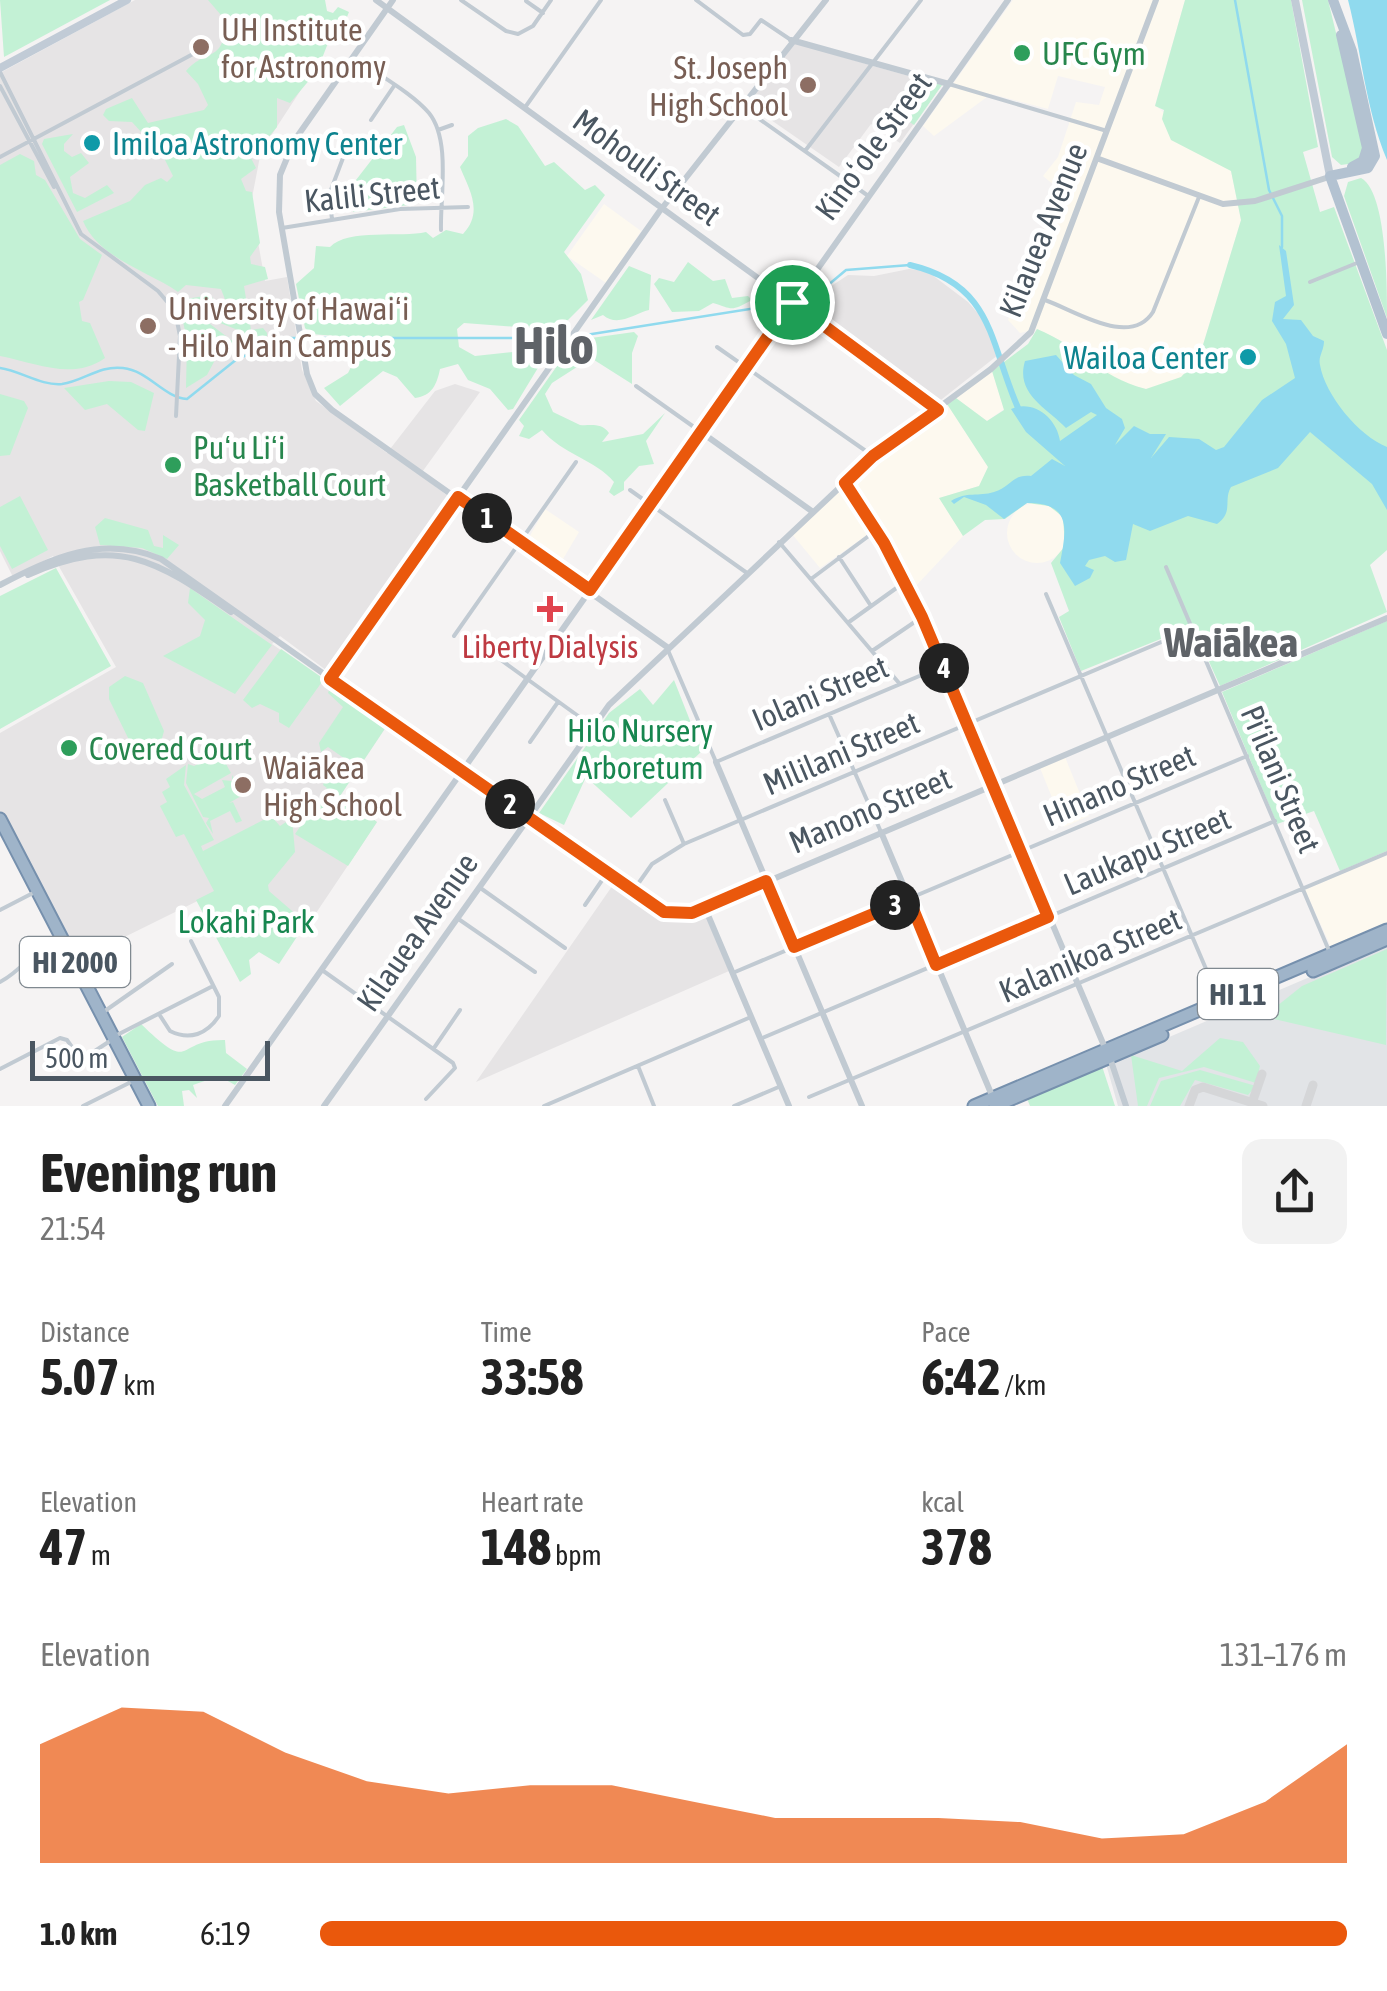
<!DOCTYPE html>
<meta charset="utf-8">
<style>
:root{--surface:#fff;--page:#f2f2f2;--text:#222;--muted:#767676;--accent:#ea580c}
body{margin:0;font-family:"Asap Condensed",sans-serif;background:var(--page);color:var(--text);height:100vh;display:flex;flex-direction:column;font-size:38px;white-space:nowrap}
*{box-sizing:border-box;margin:0}
p{font-size:32px;color:var(--muted)}
.icon{flex:none;width:55px;height:55px;fill:none;stroke:currentColor;stroke-width:2;stroke-linecap:round;stroke-linejoin:round}
.map{position:relative;height:1106px;overflow:hidden}
.sheet{display:flex;flex-direction:column;background:var(--surface);flex:1}
.sheet>*{flex:none}
.scale{position:absolute;left:30px;bottom:25px;width:240px;box-sizing:border-box;padding-left:10px;border:5px solid #4a5661;border-top:0;font-size:28px;line-height:35px;white-space:nowrap;color:#4a5661;-webkit-text-stroke:8px #fff;paint-order:stroke}
.pin{position:absolute;display:grid;place-items:center;width:85px;height:85px;color:#fff;margin:-42px;border:5px solid #fff;border-radius:50%;box-shadow:0 2px 10px #0007}
.km{position:absolute;width:50px;height:50px;margin:-25px;border-radius:50%;background:#222;color:#fff;font-size:28px;line-height:50px;text-align:center}
.round{display:grid;place-items:center;flex:none;width:105px;height:105px;border-radius:20px;background:var(--page)}
.headline{display:flex;align-items:center;justify-content:space-between;height:170px;padding:0 40px}
h1{font-size:55px;font-weight:700;line-height:75px}
.figures{display:grid;grid-template-columns:repeat(3,1fr);gap:15px;height:170px;padding:10px 40px}
.figures div{display:grid;align-content:center}
.figures b{font-size:50px;font-weight:700}
.figures small{font-size:28px;font-weight:400}
.figures p{font-size:28px}
.chart{height:280px;padding:20px 40px}
.chart p{display:flex;justify-content:space-between}
.chart svg{width:100%;height:180px;margin-top:10px;fill:var(--accent);opacity:.7}
ul{padding:0 40px;list-style:none;font-size:32px}
li{display:grid;grid-template-columns:160px 120px 1fr;align-items:center;height:75px}
li i{height:25px;border-radius:12px;background:var(--accent)}
.map>svg:first-child{display:block}
</style>
<div class="map">
<svg width="1387" height="1106" viewBox="0 0 1387 1106">
<rect width="100%" height="100%" fill="#f5f3f3"/>
<!-- commercial -->
<path fill="#fdf9ef" d="M1013,0h172l-30,105 76,66 10,49 -42,138 -17,19 -20,9 -16,3 -23,-6 -34,-18 -11,-16 -41,-20 -17,4 -12,-13 39,-98 19,-27 -23,-19 15,-19 18,-55 23,3 6,-18 -47,-11 -10,33 -57,-15 -57,42 -11,-10z
M604,204l37,27 -35,52 -39,-27z
M992,371l12,38 -17,12 -31,-23z
M947,404l41,63 -2,11 -7,8 -39,12 23,38 -51,54 -64,-108z
M844,485l30,45 -54,38 -28,-34z
M1007 533a30 30 0 1 1 60 0a30 30 0 1 1-60 0Z
M545,509l34,23 -19,32 -33,-23z
M1065,757l24,59 -25,11 -24,-59z
M1387,854v73l-55,22 -27,-59z"/>
<!-- education -->
<path fill="#e6e4e5" d="M135,0h83l92,76 -49,75 -10,52 14,78 22,-4 15,93 14,31 71,52 48,-62 20,-7 25,8 -60,83 32,24 -122,174 -50,-37 -8,8 116,80 -48,72 37,26 -69,103 -64,-47 -168,83 -76,-149v-79l116,-66 -63,-111 -40,21 -13,-26v-478z
M795,43l78,23 69,19 -42,58 -29,-19 -32,43 -91,-63z
M909,269l18,2 41,31 15,17 15,36 -61,48 -133,-99 44,-29 26,1z
M615,882l53,36 12,2 24,-8 25,59 -253,111z"/>
<!-- airport -->
<path fill="#e2e4e7" d="M1387,944v162h-269l-12,-42z"/>
<!-- green -->
<path fill="#c3f1d5" d="M0,0h110l-106,57z
M208,0h117l2,11 6,2 5,-6 11,5 -9,22 -8,-1 -15,38 -27,32 -13,-5v29l-26,31 5,10 -15,11 5,12 6,1 8,51 -10,14 1,7 14,3 3,12 -24,7 7,44 12,-2 4,5v5l-14,6 -7,-3 -3,-9 -28,-11 -29,-22 24,-4 12,14 4,-7 -5,-13 -35,-4 -8,7c-28,-20 -80,-34 -95,-71l47,-20 15,-16 16,-7 6,4 6,-6 -21,-42h-9l-11,-12 -23,-1 -6,-6 3,-6 26,-11 16,25 56,-13 4,-5 -10,-21 -12,-13c23,-25 35,-6 41,-49z
M1185,0h106l27,147 -15,5 17,60 14,-5 53,143v200l-17,15 17,47 -167,74 -27,-60 -112,45 -22,-54 10,-6 -18,-48 14,-17 -2,-29 -14,-11 -22,-3 -22,16 -20,1 -22,16 -24,-38 40,-12 9,-19 -41,-63 9,-6 31,23 17,-11 -12,-39 36,-27 9,-15c44,18 60,47 109,60l35,-12 18,-19 42,-138 -10,-49 -60,-31 -9,-21 2,-9 -9,-4z
M1302,0h26l35,144v11l-8,8 -14,2 -9,-8z
M914,77l28,8 -28,40 -23,-16z
M506,119l12,7 27,40 9,-4 31,28 10,-5 10,10 -41,57 17,22 7,26 -30,30 -94,-7 -7,6 2,18 16,9 75,-8 -37,61 -5,1 -18,-21 -22,-9 -10,-16 -18,5c-3,15 -8,27 -25,29l-18,-21 -14,-6 -43,35 -16,-18 24,-15 7,-14 -29,-15 11,-2 -1,-6 -25,-2 -6,-6 -9,-44 18,-16 2,-22 14,1c18,-19 72,-9 96,-15l7,6 13,-8 17,4c21,-22 6,-45 -3,-67l8,-11v-20l10,-8z
M404,125l12,32 1,47 -64,8 3,-32 41,-53z
M73,134l-9,10v7l8,6 9,-4 8,10 -19,14 3,16 12,5 22,-13 7,8 -37,19 -35,-68 2,-5z
M20,154l14,7 2,14 9,5 35,59 22,16 -19,45 -4,2 3,19 8,2 15,35c-32,23 -69,5 -105,-2v-191z
M1361,178c26,14 26,109 26,140l-43,-122 4,-14z
M688,262l25,19 12,-2 7,19 16,-2 4,4c-22,12 -19,9 -39,3l-14,8 -27,1 -18,-28 5,-6 15,4z
M629,266l22,9 -2,35c-14,3 -31,18 -46,5l-12,5z
M185,305l54,41 -8,9 -15,3 -9,17 -21,13 1,-48 -7,-32z
M634,332l4,4 -6,17v31l-41,-26 -39,25 -7,11 8,18 27,13c10,1 21,-3 29,8l-7,9 41,-8 22,-21 -19,28 8,23 -15,2 -15,16v8l-10,6 -5,-4 5,-10c-18,-22 -52,-28 -72,-52l-13,9 -10,-3 5,-10 -5,-6 52,-74 13,-7z
M109,381l22,1 23,11 -9,38 -7,-1 -31,-26 -22,6 -21,-22z
M0,394l24,7 4,7 -18,47 -10,1z
M20,496l28,54 -36,19 -12,-23v-39z
M105,518l43,12 6,16 9,2v-13l16,10 -12,14 -25,-11 -42,-3 -5,-18z
M56,568l55,98 -111,63v-133z
M190,588l82,57 -37,49 -72,-38 37,-20 5,-16 -17,-17z
M1387,621v230l-47,20 -26,-60 -37,13 -55,-132z
M281,649l43,30 -35,49 -10,-6v-9l-19,-9 -8,4 -9,-8z
M125,676l18,7 21,48 -3,11 -12,8 -18,-6 -22,-45v-12z
M674,680l28,71 -71,67 -45,-41 -22,48 -25,-12 70,-100 31,-24 13,16z
M331,685l57,39 -48,72 37,26 -29,44 -53,-32 32,-46 -4,-3 4,-10 -9,-9 21,14 12,-17 -23,-16 -7,5 -2,-9 24,-36 -15,-14z
M220,753l11,20 -37,21 8,5 23,-12 -3,-7 10,1v-6l11,20 -14,8 4,-1 9,19 -6,2 -6,-12 -20,10 3,13 -7,-11 3,-5 -6,-1 -17,-34 2,-19 6,2z
M186,765l-2,20 30,55 -13,6 2,5 68,-35 9,10 12,-8 3,34 -27,33 1,6 37,32 -27,41 -20,-12 -10,8 2,14 -11,8 -44,-82 18,-9 -30,-57 -8,3 -16,-31 7,-4 -5,-10 8,-5 -4,-8z
M1387,949l-1,96 -112,-26 -2,-9 30,-24z
M141,1024c54,52 32,15 84,16l1,13 21,16 -12,16 -16,-9 -26,9 4,13 -8,-8 -7,1 2,15h-26l-36,-69z
M1220,1038l23,4 17,24 -4,17 -52,-16 -45,11 -12,28h-9l-7,-51 51,16z
M1102,1066l13,40h-85l-4,-10z
M1200,1070l56,16 -8,9 -53,-15 -15,26h-30l11,-25z"/>
<!-- water -->
<path fill="#90daee" d="M1348,0h39v160c-22,-53 -25,-106 -39,-160z
M1279,245l7,6 8,54 -11,14 18,1 12,16 11,5c0,10 -6,15 -4,24 5,30 39,71 67,82v63l-15,-26 -62,-52 -32,36 -47,19c-8,13 3,25 -14,37l-29,-8 -38,15 -17,-7 -7,36 -11,2 -10,-6 -16,4 -4,6 9,4 -4,8 -15,8 -15,-23c6,-32 13,-60 -33,-60l-23,16 -18,-14 -22,-8 -10,7 -3,-3c16,-10 27,-4 43,-9 17,-5 18,-18 37,-16l21,-17 13,7 -39,-34 -15,-23c22,-10 46,9 49,32l37,-26 -6,-3 -25,16c-19,-20 -51,-34 -41,-67l31,-6 18,20 17,9 15,24 16,11 3,9 -10,17 19,-19 16,8h16l-15,24 18,-21 30,2 17,11 8,-3 38,-47 33,-22 -9,-34 -14,-23 3,-19 11,-6z"/>
<g fill="none" stroke-linecap="round" stroke-linejoin="round">
<!-- stream -->
<path stroke="#90daee" stroke-width="2.5" d="M1235,0l34,190 13,26v31
M803,300l12,-4 31,-26 64,-5
M573,337l208,-33
M0,368c21,3 41,18 62,16 22,-3 37,-19 61,-16 26,3 40,29 64,31l50,-40 53,-21h275"/>
<!-- river -->
<path stroke="#90daee" stroke-width="6" d="M910,265c85,20 79,79 109,145"/>
<!-- taxiway -->
<path stroke="#d5d6d8" stroke-width="9" d="M1252,1103l10,-29
M1189,1106l6,-16 8,-3 60,19
M1306,1106l7,-21"/>
<defs>
<path id="trunk" d="M0,819l149,287
M1313,971l74,-32
M974,1106l413,-176
M995,1106l167,-71"/>
</defs>
<!-- trunk casing -->
<use href="#trunk" stroke="#7690ad" stroke-width="15"/>
<!-- minor -->
<path stroke="#c1cad2" stroke-width="4" d="M461,0l45,31 12,3 15,-8 18,-26
M696,0l47,35 7,-1 11,-14 30,20
M526,1l17,12
M353,56c23,18 57,35 76,57 22,27 11,84 12,117
M0,72l81,162 77,57 17,20 5,25 -4,80
M949,84l158,47
M0,86l54,101
M526,106l75,-106
M741,106l126,89
M371,120l23,-34
M438,130l14,-5
M805,151l116,-151
M0,157l193,-103
M332,219l-3,-24 14,-37
M282,228l118,-19 68,-2
M1310,282l47,-19
M1045,300c31,11 85,48 108,12l46,-115
M717,347l156,109
M636,386l65,46
M630,490l117,83
M779,542l120,141
M839,557l32,49
M1166,567l164,386
M811,579l63,-47
M1046,594l172,403
M849,622l53,-38
M454,636l122,-174
M667,648l49,114 227,-96
M872,651l50,-34
M494,655l98,71
M829,714l52,118
M530,742l28,-40
M665,800l19,44
M479,887l86,61
M633,891l19,-27 32,-20 508,-215
M585,905l22,-32
M0,910l33,-17
M457,918l78,54
M322,970l131,93 2,5 -29,31
M735,972l512,-216
M0,982c22,-11 32,-31 58,-46
M102,1013l70,-49
M159,1014l11,17c20,10 37,3 49,-15v-19l-28,-56
M117,1035l94,-48
M760,1039l515,-218
M434,1048l26,-38
M638,1066l16,40
M0,1069l60,-31 7,2 14,20 29,-19
M809,1097l578,-244
M83,1106l48,-24
M544,1106l207,-89
M734,1106l47,-20"/>
<!-- tertiary -->
<path stroke="#c1cad2" stroke-width="6" d="M376,0l562,409
M393,0l-99,141 -14,34 -1,37 28,162 8,20 17,16 335,237
M791,40l158,44
M1099,159l124,45 32,-3 74,-24
M701,432l112,80
M845,483l31,47 46,87 183,431
M28,575c90,-40 128,-15 203,37
M0,585c52,-27 102,-51 161,-26l475,335 40,21 29,-7 682,-290
M330,679l329,-467 167,-212
M716,762l146,344
M881,832l112,266
M705,908l84,198
M1110,1058l16,48
M225,1106l783,-1106
M324,1106l285,-401 264,-249 118,-87 40,-37 125,-332"/>
<!-- secondary -->
<path stroke="#c1cbd6" stroke-width="8" d="M1295,0l35,176
M0,68l127,-68"/>
<!-- primary -->
<path stroke="#b3c2d1" stroke-width="10" d="M1341,35l26,113 -4,13 -11,6
M1330,176l38,-8 7,-12 -23,-105 -19,-51
M1330,176l57,158"/>
<!-- trunk -->
<use href="#trunk" stroke="#9fb4c9" stroke-width="11"/>
</g>
<g fill="none" stroke-linecap="round" stroke-linejoin="round">
<defs>
<path id="route" d="M792,302l146,108 -65,46 -28,27 39,60 38,74 126,300 -112,48 -27,-66 -115,48 -28,-66 -74,32 -28,-1 -334,-233 128,-182 132,93z"/>
</defs>
<!-- route casing -->
<use href="#route" stroke="#fff" stroke-width="20"/>
<!-- route -->
<use href="#route" stroke="#ea580c" stroke-width="12"/>
</g>
<!-- markers -->
<g fill="#8d6e63" stroke="#fff" stroke-width="4">
<circle cx="201" cy="47" r="10"/>
<circle cx="808" cy="85" r="10"/>
<circle cx="148" cy="326" r="10"/>
<circle cx="243" cy="785" r="10"/>
</g>
<g fill="#2e9e5b" stroke="#fff" stroke-width="4">
<circle cx="1022" cy="53" r="10"/>
<circle cx="173" cy="465" r="10"/>
<circle cx="69" cy="748" r="10"/>
</g>
<g fill="#0f9aa8" stroke="#fff" stroke-width="4">
<circle cx="92" cy="143" r="10"/>
<circle cx="1248" cy="357" r="10"/>
</g>
<path fill="#e0444e" stroke="#fff" stroke-width="4" d="M545 594h10v10h10v10h-10v10h-10v-10h-10v-10h10z"/>
<g text-anchor="middle" dominant-baseline="central" stroke-width="9" stroke-linejoin="round" paint-order="stroke">
<!-- shield labels -->
<g fill="#fff" stroke="#808990" stroke-width="2.5">
<rect x="20" y="937" width="110" height="50" rx="8"/>
<rect x="1198" y="969" width="80" height="50" rx="8"/>
</g>
<g font-size="30" font-weight="bold" fill="#4a5661">
<text x="75" y="962">HI 2000</text>
<text x="1238" y="994">HI 11</text>
</g>
<!-- education labels -->
<g font-size="32" fill="#785e54" stroke="#fff" text-anchor="start">
<text x="221" y="29">UH Institute<tspan x="221" dy="37">for Astronomy</tspan></text>
<text x="788" y="67" text-anchor="end">St. Joseph<tspan x="788" dy="37">High School</tspan></text>
<text x="168" y="308">University of Hawaiʻi<tspan x="168" dy="37">- Hilo Main Campus</tspan></text>
<text x="263" y="767">Waiākea<tspan x="263" dy="37">High School</tspan></text>
</g>
<!-- leisure labels -->
<g font-size="32" fill="#27864d" stroke="#fff" text-anchor="start">
<text x="1042" y="53">UFC Gym</text>
<text x="193" y="447">Puʻu Liʻi<tspan x="193" dy="37">Basketball Court</tspan></text>
<text x="89" y="748">Covered Court</text>
</g>
<!-- culture labels -->
<g font-size="32" fill="#0d838f" stroke="#fff" text-anchor="start">
<text x="112" y="143">Imiloa Astronomy Center</text>
<text x="1228" y="357" text-anchor="end">Wailoa Center</text>
</g>
<!-- street labels -->
<g font-size="32" fill="#4a5661" stroke="#fff">
<text transform="translate(873 146) rotate(-54)">Kinoʻole Street</text>
<text transform="translate(647 167) rotate(36)">Mohouli Street</text>
<text transform="translate(372 194) rotate(-6)">Kalili Street</text>
<text transform="translate(1043 230) rotate(-68)">Kilauea Avenue</text>
<text transform="translate(820 693) rotate(-23)">Iolani Street</text>
<text transform="translate(841 753) rotate(-23)">Mililani Street</text>
<text transform="translate(1281 779) rotate(67)">Pi‘ilani Street</text>
<text transform="translate(1119 785) rotate(-23)">Hinano Street</text>
<text transform="translate(870 810) rotate(-23)">Manono Street</text>
<text transform="translate(1147 851) rotate(-23)">Laukapu Street</text>
<text transform="translate(417 932) rotate(-55)">Kilauea Avenue</text>
<text transform="translate(1090 955) rotate(-23)">Kalanikoa Street</text>
</g>
<!-- health labels -->
<g font-size="32" fill="#be3a42" stroke="#fff">
<text x="550" y="646">Liberty Dialysis</text>
</g>
<!-- park labels -->
<g font-size="32" fill="#17864f" stroke="#fff">
<text x="640" y="730">Hilo Nursery<tspan x="640" dy="37">Arboretum</tspan></text>
<text x="246" y="921">Lokahi Park</text>
</g>
<!-- district labels -->
<g font-size="42" font-weight="bold" fill="#5f6368" stroke="#fff">
<text x="1231" y="642">Waiākea</text>
</g>
<!-- town labels -->
<g font-size="52" font-weight="bold" fill="#5f6368" stroke="#fff">
<text x="554" y="345">Hilo</text>
</g>
</g>
</svg>
<div class="scale">500 m</div>
<div class="pin" style="left:792px;top:302px;background:#1e9e55"><svg class="icon" aria-label="arrive" viewBox="0 0 24 24"><path d="M6 21V4h12l-3 4 3 4H6"/></svg></div>
<b class="km" style="left:487px;top:518px">1</b>
<b class="km" style="left:510px;top:804px">2</b>
<b class="km" style="left:895px;top:905px">3</b>
<b class="km" style="left:944px;top:668px">4</b>
</div>
<section class="sheet">
<div class="headline"><div><h1>Evening run</h1><p>21:54</p></div><a class="round"><svg class="icon" aria-label="share" viewBox="0 0 24 24"><path d="M12 15V3M7 8l5-5 5 5M5 13v7h14v-7"/></svg></a></div>
<div class="figures">
<div><p>Distance</p><b>5.07<small> km</small></b></div>
<div><p>Time</p><b>33:58</b></div>
<div><p>Pace</p><b>6:42<small> /km</small></b></div>
</div>
<div class="figures">
<div><p>Elevation</p><b>47<small> m</small></b></div>
<div><p>Heart rate</p><b>148<small> bpm</small></b></div>
<div><p>kcal</p><b>378</b></div>
</div>
<div class="chart"><p><span>Elevation</span>131–176 m</p>
<svg viewBox="0 0 160 44" preserveAspectRatio="none"><path d="M0 44V15L10 6L20 7L30 17L40 24L50 27L60 25L70 25L80 29L90 33L100 33L110 33L120 34L130 38L140 37L150 29L160 15V44z"/></svg>
</div>
<ul>
<li><b>1.0 km</b>6:19<i style="width:100%"></i></li>
</ul>
</section>
